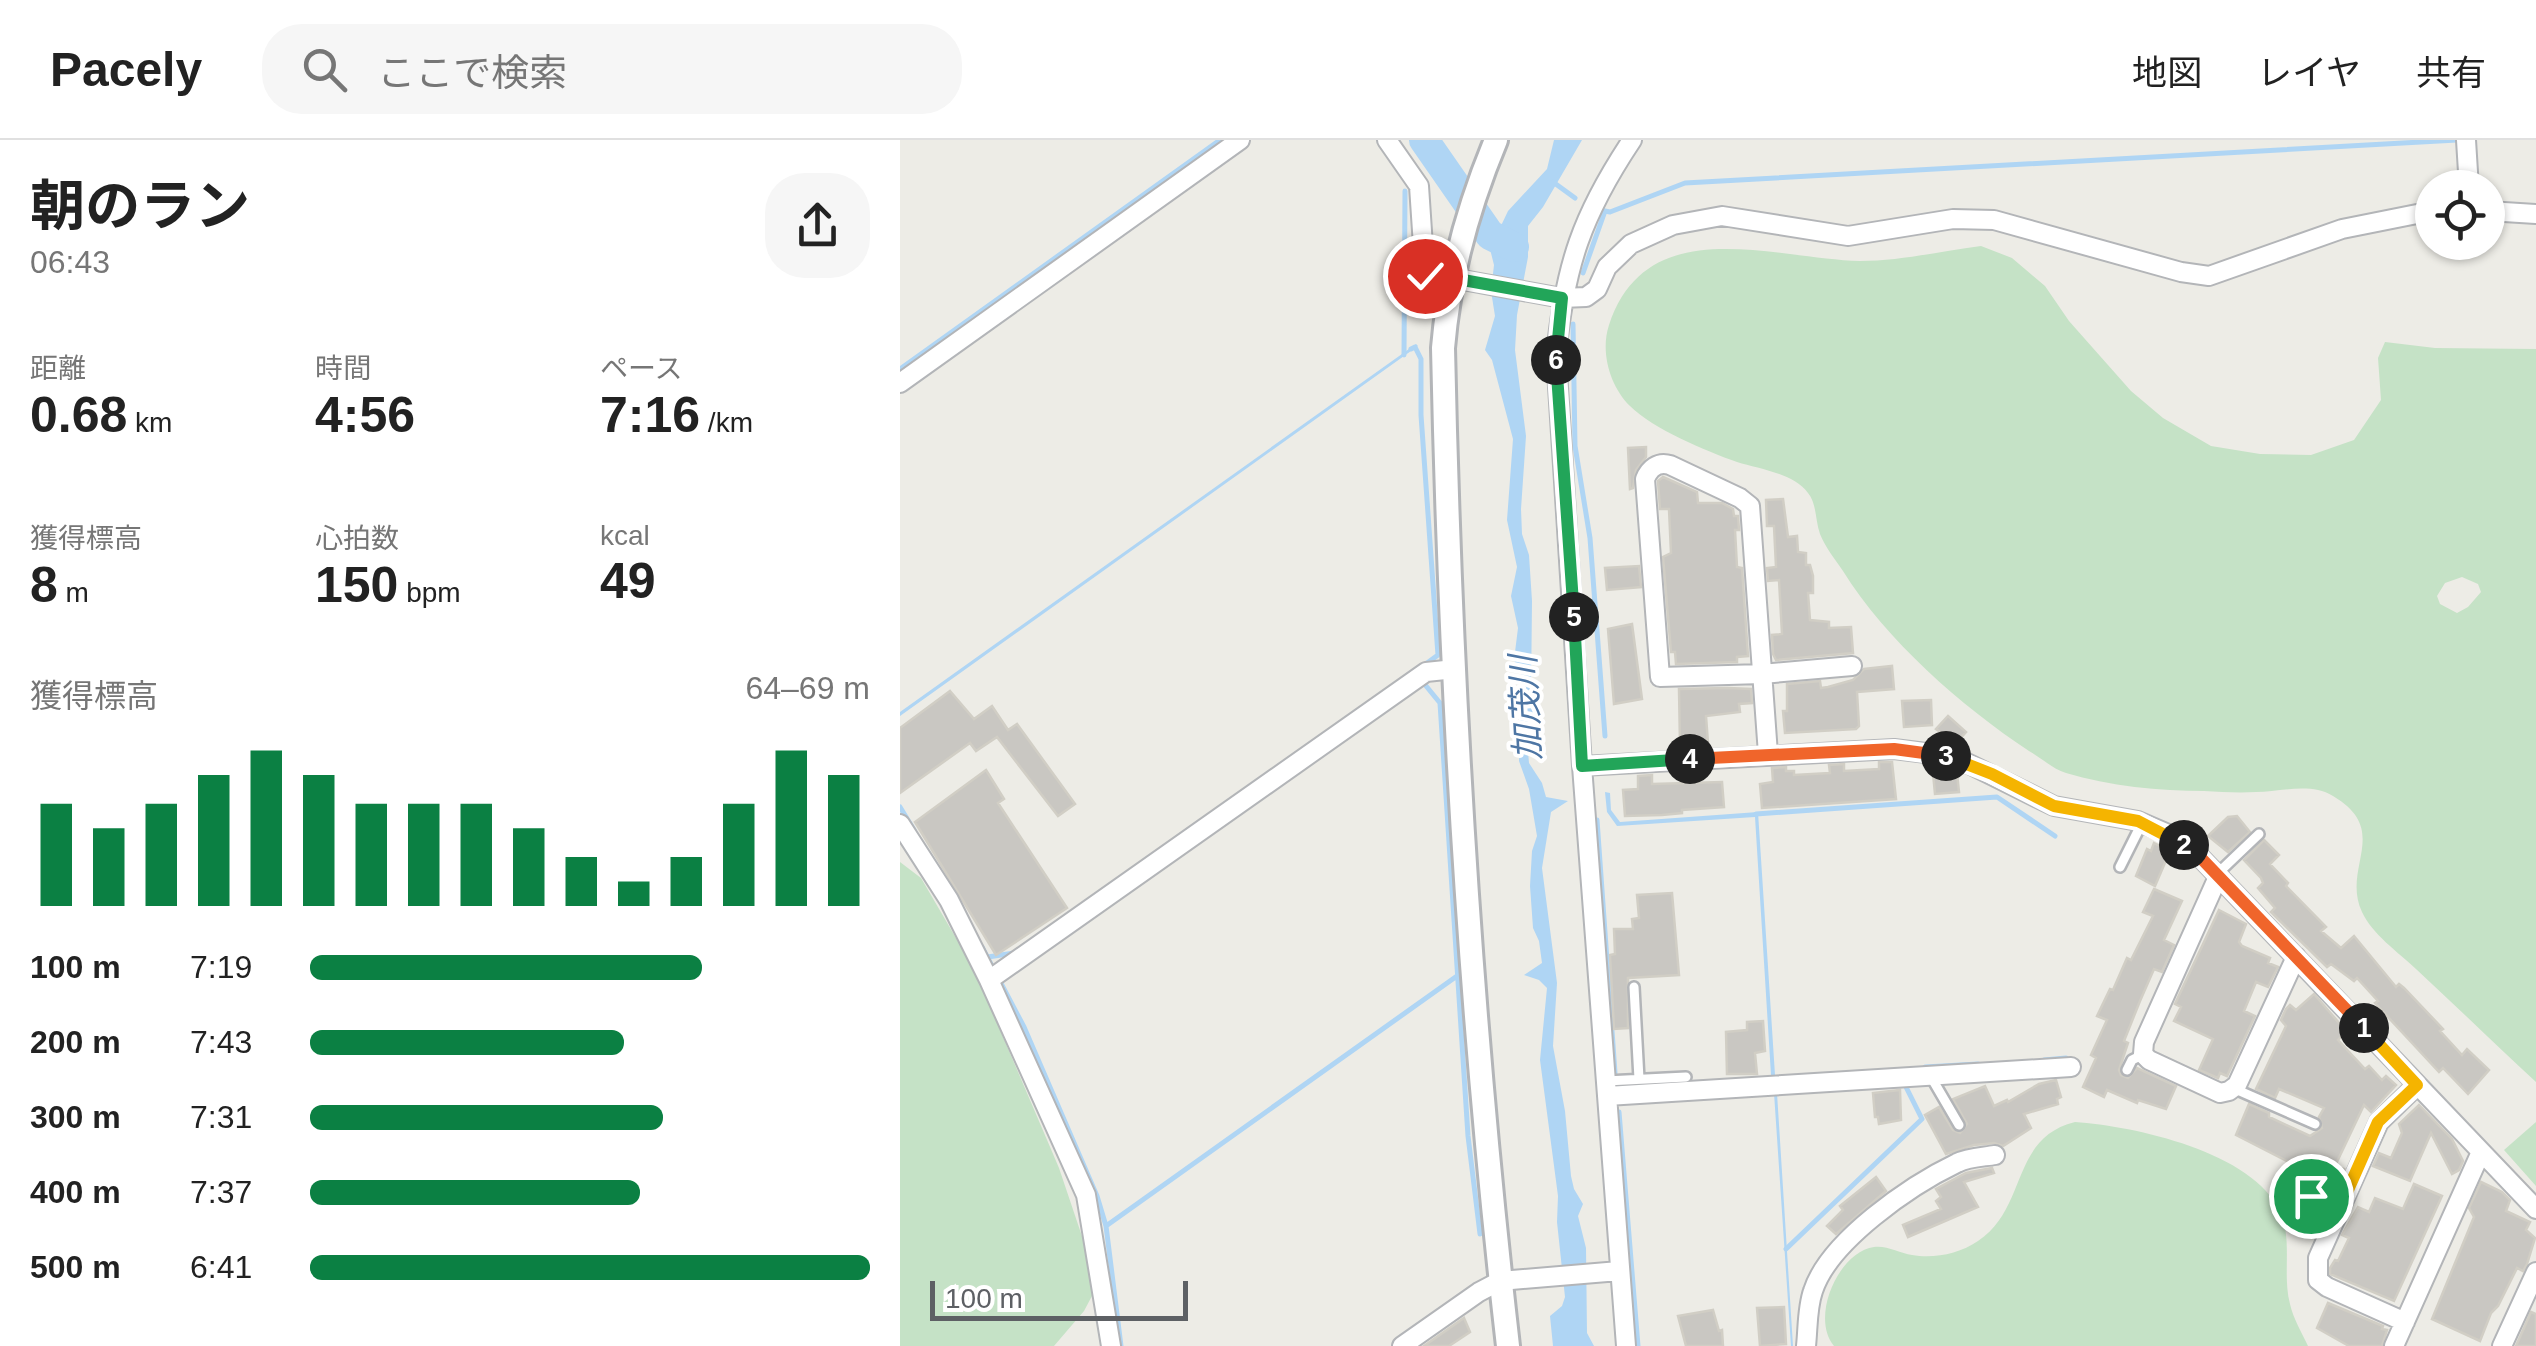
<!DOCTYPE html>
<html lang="ja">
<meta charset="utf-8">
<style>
:root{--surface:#fff;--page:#f6f6f6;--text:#222;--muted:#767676;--line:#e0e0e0;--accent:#0b8043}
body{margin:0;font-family:Helvetica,"Noto Sans JP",sans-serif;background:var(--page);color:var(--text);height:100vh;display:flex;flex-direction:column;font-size:38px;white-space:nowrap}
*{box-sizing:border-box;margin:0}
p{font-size:32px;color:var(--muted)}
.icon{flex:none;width:55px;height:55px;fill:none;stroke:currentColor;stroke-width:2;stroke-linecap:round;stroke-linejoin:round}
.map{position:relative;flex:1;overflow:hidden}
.details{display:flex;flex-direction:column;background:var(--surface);width:900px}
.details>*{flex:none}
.fabs{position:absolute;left:1515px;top:30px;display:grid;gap:20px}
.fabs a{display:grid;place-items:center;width:90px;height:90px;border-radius:50%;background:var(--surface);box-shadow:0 2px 8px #0004;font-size:50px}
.scale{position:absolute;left:30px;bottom:25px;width:258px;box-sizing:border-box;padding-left:10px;border:5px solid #5d6064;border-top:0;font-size:28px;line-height:35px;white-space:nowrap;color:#5d6064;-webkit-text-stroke:8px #fff;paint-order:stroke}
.pin{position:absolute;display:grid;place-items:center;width:85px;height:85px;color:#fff;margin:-42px;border:5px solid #fff;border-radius:50%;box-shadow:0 2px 10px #0007}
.km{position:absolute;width:50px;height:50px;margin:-25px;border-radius:50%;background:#222;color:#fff;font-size:28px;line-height:50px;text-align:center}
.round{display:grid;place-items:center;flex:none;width:105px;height:105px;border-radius:40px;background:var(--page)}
.head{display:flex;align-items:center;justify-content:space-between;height:170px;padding:0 30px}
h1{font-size:55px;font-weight:700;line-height:75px}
.metrics{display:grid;grid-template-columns:repeat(3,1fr);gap:15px;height:170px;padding:10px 30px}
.metrics div{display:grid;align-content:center}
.metrics b{font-size:50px;font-weight:700}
.metrics small{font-size:28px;font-weight:400}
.metrics p{font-size:28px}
.chart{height:280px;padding:20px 30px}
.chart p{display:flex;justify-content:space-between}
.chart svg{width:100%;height:180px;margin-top:10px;stroke:var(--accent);stroke-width:6}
ul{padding:0 30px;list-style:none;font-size:32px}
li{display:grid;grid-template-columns:160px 120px 1fr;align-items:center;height:75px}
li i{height:25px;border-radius:12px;background:var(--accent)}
header{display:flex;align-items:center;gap:60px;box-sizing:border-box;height:140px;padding:0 50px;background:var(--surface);border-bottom:2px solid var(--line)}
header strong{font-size:48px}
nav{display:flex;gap:55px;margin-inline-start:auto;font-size:35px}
.search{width:700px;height:90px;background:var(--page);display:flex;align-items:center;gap:25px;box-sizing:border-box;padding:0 35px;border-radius:40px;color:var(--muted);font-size:38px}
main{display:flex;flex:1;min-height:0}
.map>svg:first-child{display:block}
</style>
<header>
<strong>Pacely</strong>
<div class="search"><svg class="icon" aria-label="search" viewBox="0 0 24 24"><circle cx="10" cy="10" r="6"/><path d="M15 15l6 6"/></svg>ここで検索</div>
<nav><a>地図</a><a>レイヤ</a><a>共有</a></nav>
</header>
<main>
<section class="details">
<div class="head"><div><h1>朝のラン</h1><p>06:43</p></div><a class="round"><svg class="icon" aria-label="share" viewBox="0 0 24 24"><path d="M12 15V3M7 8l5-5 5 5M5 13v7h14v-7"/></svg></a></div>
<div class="metrics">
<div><p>距離</p><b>0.68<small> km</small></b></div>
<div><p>時間</p><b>4:56</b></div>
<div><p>ペース</p><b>7:16<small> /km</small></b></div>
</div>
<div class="metrics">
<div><p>獲得標高</p><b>8<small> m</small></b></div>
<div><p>心拍数</p><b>150<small> bpm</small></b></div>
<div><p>kcal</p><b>49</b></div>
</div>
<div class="chart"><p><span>獲得標高</span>64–69 m</p>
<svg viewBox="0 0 160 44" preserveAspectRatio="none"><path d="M5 44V19M15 44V25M25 44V19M35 44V12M45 44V6M55 44V12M65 44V19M75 44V19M85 44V19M95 44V25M105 44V32M115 44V38M125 44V32M135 44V19M145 44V6M155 44V12"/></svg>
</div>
<ul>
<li><b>100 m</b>7:19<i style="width:70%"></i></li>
<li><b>200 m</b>7:43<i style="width:56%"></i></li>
<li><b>300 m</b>7:31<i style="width:63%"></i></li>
<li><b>400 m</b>7:37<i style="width:59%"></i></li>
<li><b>500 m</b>6:41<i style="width:100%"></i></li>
</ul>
</section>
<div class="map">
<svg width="1636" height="1206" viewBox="0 0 1636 1206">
<rect width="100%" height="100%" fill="#edece6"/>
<!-- green -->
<path fill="#c5e2c6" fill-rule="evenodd" d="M1081,106l31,12 33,28 24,35 62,70 32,27 48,28 49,8 51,1 43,-15 27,-40 -3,-42 7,-16 50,6 101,1v733c-41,-38 -80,-76 -120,-113 -18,-17 -44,-35 -54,-57 -21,-45 30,-81 -29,-116 -23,-14 -52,-4 -77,-4 -17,1 -35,0 -52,-1 -44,0 -95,-5 -138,-18 -13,-4 -25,-15 -37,-22 -68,-45 -143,-111 -186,-180 -8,-12 -18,-24 -23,-37 -5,-14 -3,-30 -12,-41 -15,-20 -49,-24 -71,-31 -31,-11 -84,-33 -107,-56 -20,-20 -30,-54 -21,-81 38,-115 165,-66 251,-64 40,0 82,-10 121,-15zM1562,437l16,7 3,8 -13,15 -11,6 -17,-9 -3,-8 8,-13z
M0,722l21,16 53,91 85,199 31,92 3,34 -9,17 -30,35h-154z
M1175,982c59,4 179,30 205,90 13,27 2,63 10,92 3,14 12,29 18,42h-474c-24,-28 4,-94 40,-99 12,-2 26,6 38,8 21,4 47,-1 66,-14 50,-33 32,-103 97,-119z
M1636,982v64l-32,-36z"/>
<!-- water -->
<path fill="#afd5f4" d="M654,0h28l-39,67 -15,19v31l-11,58 -2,35 11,86 -5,73 1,25 7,21 3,46 -1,93 3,18 -5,13 -1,27 1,11 13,20 4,14 22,4 -17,11 -9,56 15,115 -4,63 12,65 6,65 3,13 9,15 -5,12 8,32 1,85 7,13h-41l-3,-30 12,-10 3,-9 -8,-75 1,-26 -18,-136 7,-72 -8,-8 -15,-5 18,-12 -3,-22 -6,-13 -3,-42 2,-35 5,-15 -8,-47 -10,-28 3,-84 -8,-17 4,-32 -7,-32 6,-29 -10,-47 6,-81 -21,-79 -7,-10 10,-34 -4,-25 3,-26 -4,-16 18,-38 39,-42z
M516,204l2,2 -518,370v-4z
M705,652l5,1 1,17 9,12 138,-10 17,263h-4l-16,-258 -138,9 -10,-14z
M874,953h3l16,253h-2z"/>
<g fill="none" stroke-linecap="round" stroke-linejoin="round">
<!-- stream -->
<path stroke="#afd5f4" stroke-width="5" d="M653,42l22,16
M700,70l10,2 75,-29 772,-43
M683,133l22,-62
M673,184l2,122 15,92 15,198
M511,209l4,-2 6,12v56l17,240 -15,11
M504,215l1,-164
M0,229l320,-229
M522,541l18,22 28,433 12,98
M0,667l14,23
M856,674l241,-17 58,39
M697,680l18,253
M82,807l42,80 73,169 9,30 15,120
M88,817l26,-4
M1144,920l22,-2
M1025,927l53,-3
M719,972l19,234
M206,1086l351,-250
M886,1109l136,-130 -17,-34h5"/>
<!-- river -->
<path stroke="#afd5f4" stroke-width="30" d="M524,0l66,95 24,12"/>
</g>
<!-- building -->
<path fill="#c9c7c2" stroke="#d1cec5" stroke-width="2.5" d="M746,307v10l-10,13 -3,18 -3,1 -2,-41z
M763,337l34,15 1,11h24l11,6 1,7h4l1,14h-4l2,37 5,1 6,88 -11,1v5l-61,2 -1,-12h-4l-8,-95 8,-4 -2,-44h-9l-2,-28z
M883,359l5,38 9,-1 1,16 8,1v12h4l3,11v17h-5l2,27 19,2v6l22,-1 2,26 -77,7 -3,-6 -1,-19 10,-1 -3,-54 -11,1 -1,-13 9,-1 -2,-41h-7l-1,-26z
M739,426l2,21 -34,3 -2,-22z
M732,484l10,75 -28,5 -6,-75z
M992,526l2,23 -37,3 2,34 -3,3 -71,4 -2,-22h4v-27l33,-3 1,7 7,-1 25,-7 11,-11z
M828,548l23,1 1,14 -13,1 1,8 -34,4 2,27 -28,1 -1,-55z
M50,551l24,28 18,-13 16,24 9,-6 58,80 -17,12 -61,-79 -21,14 -6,-8 -70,50v-65z
M1031,560l1,25 -28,2 -2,-26z
M1048,576l18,16 -10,11 -20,-14z
M979,622h13l4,37 -134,9 -2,-24 13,-2 -1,-14 14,-1v4h8v4l36,-2 -1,-8 15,-1v7l35,-2z
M86,630l18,29 -6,4 69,105 -71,47 -81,-133z
M1033,633h24l2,19 -24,2z
M752,635v9l70,-2 2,25 -42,3v3l-20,2 -37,1 -2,-26 15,-1v-13z
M1337,676l13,16 -22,20 -20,-16 20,-19z
M1364,700l15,15 -9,9 18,19 -2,3 40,41 -5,4 20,17 13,-12 42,51 3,-3 5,4 39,41 -3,2 22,24 5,-6 22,21 -21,24 -25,-26 -4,4 -64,-69 3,-2 -21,-23 -3,3 -23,-17 -4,3 -56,-55 4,-4 -17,-20 5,-5 -2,-5 -17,-18z
M1254,703l16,8 -15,35 -19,-10 11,-27 4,2z
M1254,749l28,12 -18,39 10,5 -12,27 -8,-3 -14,32 -16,40 4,2 -9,27 2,5 7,3 9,-10 39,18 -10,23 -28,-9 -1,3 -30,-13 -3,7 -21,-10 13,-29 -5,-3 16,-35 -10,-4 13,-27 3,1 14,-32 4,2 22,-44 -10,-4z
M772,753l7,82 -51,3v50l-14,1 -4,-74 5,-1 -1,-25h19l-1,-10 7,-1 -2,-23z
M1319,770l27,14 -7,18 3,4 28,12 -2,5 10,4 -10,20 -12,-5 -12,29 11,5 -28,60 -7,-3 -2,5 -19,-8 14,-31 -39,-18 7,-14 -6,-3z
M1414,854l32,37 -8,9 27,29 4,-3 13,14 4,-4 10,9 -25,27 -7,-7 -29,61 9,3 -10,22 -29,-13 5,-5 -74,-38 13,-31 20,9v4l41,19 12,-8 -3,-11 5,-9 -45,-19 -4,9 -19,-9 30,-63 -5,-6 5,-11 4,-4 6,5z
M863,881l2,30 -10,2 2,21h-30l-1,-42 21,-2v-8z
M1156,940l5,17 -4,2 1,5 -34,10 7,14 -28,18 -9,-3 -20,2 -28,9 -21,-39 14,-8 14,23 7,3 7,-9 -14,-25 32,-13 9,20 13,-6 1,2 31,-18z
M1000,950l1,30 -22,4 -1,-7h-3l-2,-24z
M1519,965l33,34 11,22 -4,9 -7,4 -21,-41 -21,48 -37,-15 6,-13 12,5 11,-25 -3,-9z
M1092,1028l2,5 -30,9 14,25 -70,30 -5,-12 38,-16 -5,-8 5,-4 -5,-8 30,-16z
M976,1037l10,14 -50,43 -9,-8 16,-16 -3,-4z
M1581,1042l21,10 8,8 -4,11 24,11 -4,8 9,8 -8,26 -4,7 -6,-3 -19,38 -7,7 -11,28 -48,-22 42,-102 -5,-9z
M1514,1044l28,12 -48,105 -64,-27v-6l5,-8 3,1 11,-23 -7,-3 16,-28 11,5 6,-14 28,11z
M1428,1163l55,23 -1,3 5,1 -5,16h-33l-32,-18z
M884,1167l2,37 -26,2 -3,-38z
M813,1170l6,21 3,-1 1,16h-37l-8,-30z
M1631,1172l5,2v32h-20z
M564,1178l6,14 -21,14h-25z"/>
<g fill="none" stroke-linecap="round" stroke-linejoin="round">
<defs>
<path id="service" d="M1220,727l22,-44
M1316,735l43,-41
M734,847l5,92
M1227,930l5,-10 10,-5
M1031,937l28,48
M706,941l80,-4
M1335,949l80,35
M1411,1056l29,12"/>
<path id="minor" d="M487,0l32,46 6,90 27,2 110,20 24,-1 11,-8 10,-22 24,-23 42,-19 49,-9 126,20 105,-17 41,1 187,52 28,4 133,-47 90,-18
M1566,0l3,48
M1588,71l48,3
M0,243l340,-243
M868,614l-18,-248 -10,-8 -70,-33c-12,-4 -21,4 -25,14l15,198 102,-3 90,-8
M682,626l312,-17 48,6 25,8 87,43 84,15 28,12 34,24 336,352
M0,684l49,76 40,80 97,215 25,151
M1318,737l-74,165 -1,12 6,6 71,33 9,-2 8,-6 59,-128
M89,840l437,-308 29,-3
M707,956l464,-29
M1505,1182l-78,-35 -9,-7v-22l61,-136 38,-37
M502,1206l77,-54 21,-11 119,-10
M726,1206l-44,-580 -26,-411c9,-90 26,-140 76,-215
M906,1206c2,-18 1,-38 7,-55 16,-50 98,-106 144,-128 11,-6 26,-6 38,-8
M1494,1206l87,-194
M1602,1206l34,-74"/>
<path id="tertiary" d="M596,0c-28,67 -47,136 -53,208 7,333 27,667 65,998"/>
</defs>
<!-- service casing -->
<use href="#service" stroke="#b3b5b8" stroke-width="14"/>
<!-- minor casing -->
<use href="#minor" stroke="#b3b5b8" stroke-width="22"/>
<!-- tertiary casing -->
<use href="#tertiary" stroke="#b3b5b8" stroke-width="28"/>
<!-- service -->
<use href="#service" stroke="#fff" stroke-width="9"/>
<!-- minor -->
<use href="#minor" stroke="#fff" stroke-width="18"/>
<!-- tertiary -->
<use href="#tertiary" stroke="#fff" stroke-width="22"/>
</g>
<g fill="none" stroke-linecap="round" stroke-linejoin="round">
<defs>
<path id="split-1" d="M1411,1056l29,12 38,-86 39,-37 -53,-57"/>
<path id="split-2" d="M1284,705l16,12 164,171"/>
<path id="split-3" d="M1046,616l46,18 62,32 84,15 46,24"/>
<path id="split-4" d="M790,619l204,-10 52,7"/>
<path id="split-5" d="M674,477l8,149 108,-7"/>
<path id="split-6" d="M656,220l18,257"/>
<path id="split-7" d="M525,136l27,2 110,20 -6,62"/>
</defs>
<!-- split-1 casing -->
<use href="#split-1" stroke="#fff" stroke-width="20"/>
<!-- split-2 casing -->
<use href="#split-2" stroke="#fff" stroke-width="20"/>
<!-- split-3 casing -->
<use href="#split-3" stroke="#fff" stroke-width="20"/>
<!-- split-4 casing -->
<use href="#split-4" stroke="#fff" stroke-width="20"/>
<!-- split-5 casing -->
<use href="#split-5" stroke="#fff" stroke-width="20"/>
<!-- split-6 casing -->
<use href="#split-6" stroke="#fff" stroke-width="20"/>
<!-- split-7 casing -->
<use href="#split-7" stroke="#fff" stroke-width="20"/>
<!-- split-1 -->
<use href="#split-1" stroke="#f5b400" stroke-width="12"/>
<!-- split-2 -->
<use href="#split-2" stroke="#f0652b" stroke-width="12"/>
<!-- split-3 -->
<use href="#split-3" stroke="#f5b400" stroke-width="12"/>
<!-- split-4 -->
<use href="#split-4" stroke="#f0652b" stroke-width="12"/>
<!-- split-5 -->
<use href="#split-5" stroke="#22a559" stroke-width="12"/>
<!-- split-6 -->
<use href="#split-6" stroke="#22a559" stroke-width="12"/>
<!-- split-7 -->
<use href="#split-7" stroke="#22a559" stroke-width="12"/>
</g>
<g text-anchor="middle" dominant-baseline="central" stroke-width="8" stroke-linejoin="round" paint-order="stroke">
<!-- water labels -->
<g font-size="35" font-style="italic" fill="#4e76a4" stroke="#fff">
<text transform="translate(625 568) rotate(-93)">加茂川</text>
</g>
</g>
</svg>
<div class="fabs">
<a><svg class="icon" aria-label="locate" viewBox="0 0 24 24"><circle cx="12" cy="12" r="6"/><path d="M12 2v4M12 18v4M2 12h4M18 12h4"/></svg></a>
</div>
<div class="scale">100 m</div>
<div class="pin" style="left:1411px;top:1056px;background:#1e9e55"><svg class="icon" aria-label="arrive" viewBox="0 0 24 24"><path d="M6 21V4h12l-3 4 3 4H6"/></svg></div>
<div class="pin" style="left:525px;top:136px;background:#d93025"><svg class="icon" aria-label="check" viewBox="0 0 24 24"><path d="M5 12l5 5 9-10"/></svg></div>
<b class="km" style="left:1464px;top:888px">1</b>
<b class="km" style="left:1284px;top:705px">2</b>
<b class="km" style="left:1046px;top:616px">3</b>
<b class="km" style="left:790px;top:619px">4</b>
<b class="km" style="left:674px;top:477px">5</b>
<b class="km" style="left:656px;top:220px">6</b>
</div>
</main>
